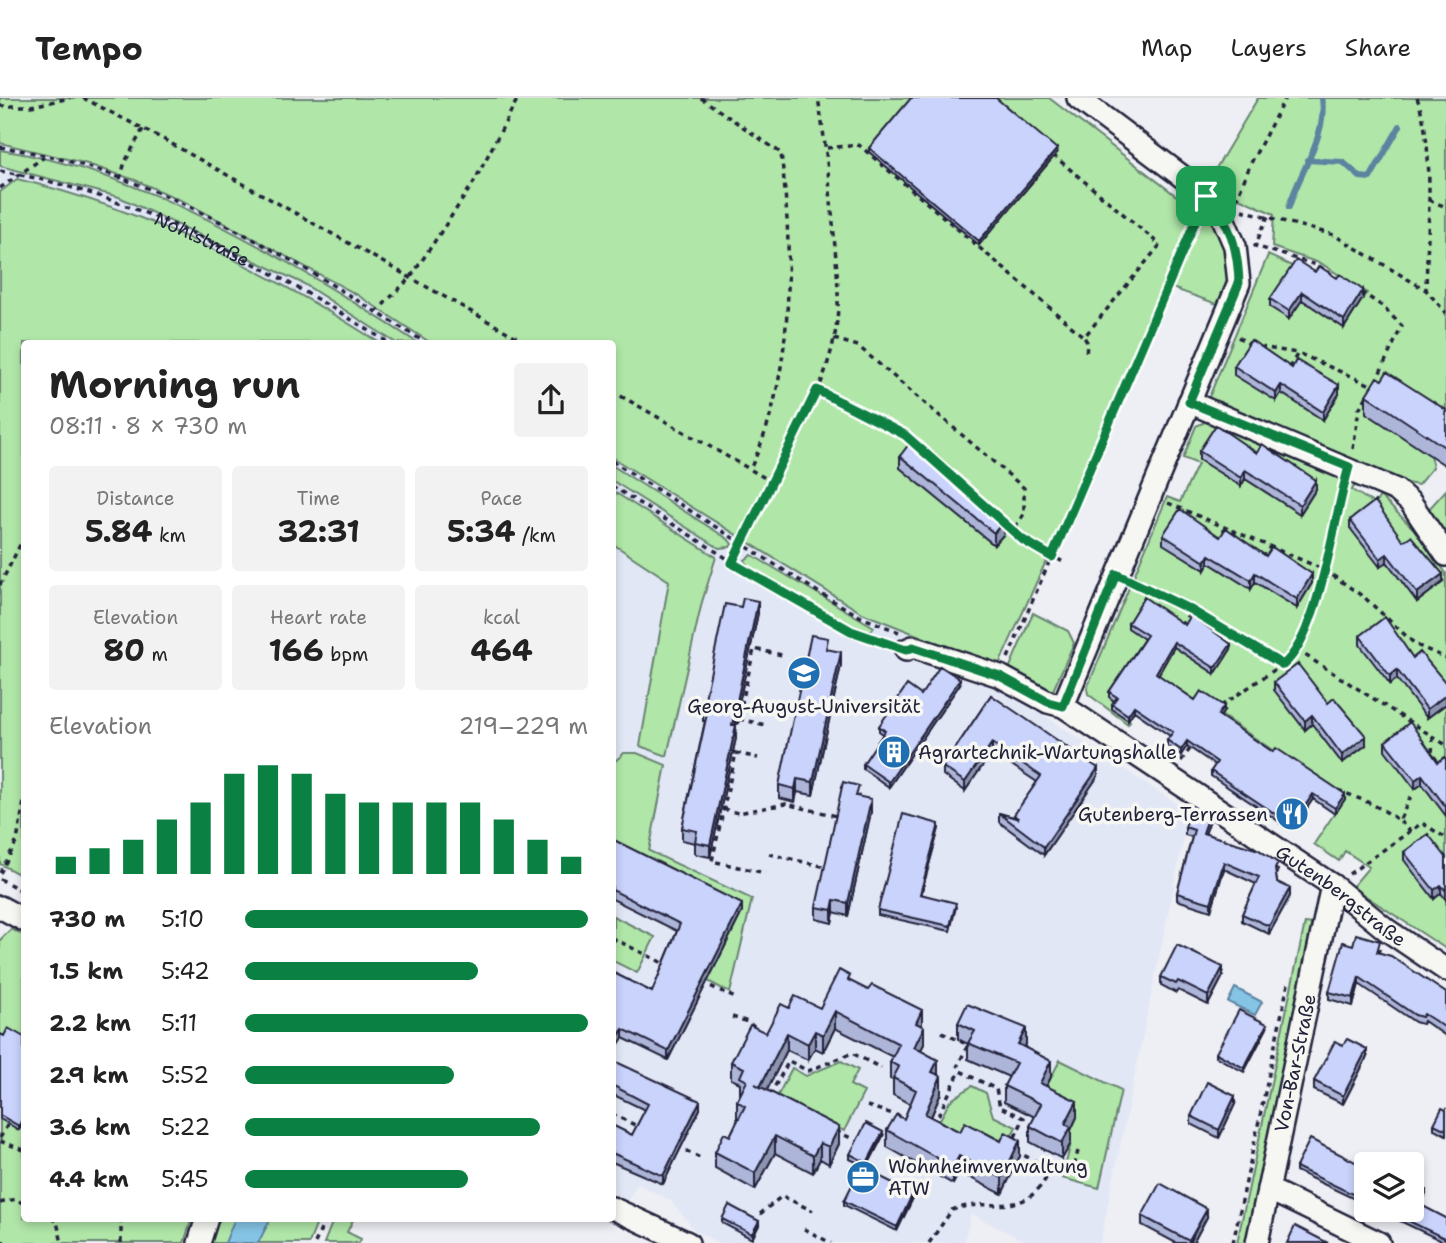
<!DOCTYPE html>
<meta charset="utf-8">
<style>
:root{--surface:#fff;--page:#f2f2f2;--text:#222;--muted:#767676;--line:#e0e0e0;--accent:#0b8043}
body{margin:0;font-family:"Shantell Sans",sans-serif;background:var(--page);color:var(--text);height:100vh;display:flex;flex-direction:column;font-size:26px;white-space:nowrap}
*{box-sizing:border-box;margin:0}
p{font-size:23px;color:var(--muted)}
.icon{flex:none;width:38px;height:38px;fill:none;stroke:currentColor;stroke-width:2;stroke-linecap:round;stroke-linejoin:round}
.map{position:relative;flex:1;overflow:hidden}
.side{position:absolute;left:21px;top:242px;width:595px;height:882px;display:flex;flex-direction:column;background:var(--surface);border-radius:7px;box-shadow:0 4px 10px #0003}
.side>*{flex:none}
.buttons{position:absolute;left:1354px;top:1054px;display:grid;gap:14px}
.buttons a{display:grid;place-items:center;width:70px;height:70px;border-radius:7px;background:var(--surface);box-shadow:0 4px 10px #0003;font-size:35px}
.pin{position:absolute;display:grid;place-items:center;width:60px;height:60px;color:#fff;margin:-30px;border-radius:14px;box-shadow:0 4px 10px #0006}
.round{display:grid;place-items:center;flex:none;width:74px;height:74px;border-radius:7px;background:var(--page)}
.summary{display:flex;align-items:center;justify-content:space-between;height:119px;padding:0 28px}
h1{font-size:38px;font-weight:700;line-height:52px}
.figures{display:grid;grid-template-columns:repeat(3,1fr);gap:10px;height:119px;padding:7px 28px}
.figures div{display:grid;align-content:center;border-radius:7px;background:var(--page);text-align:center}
.figures b{font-size:30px;font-weight:700}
.figures small{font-size:19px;font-weight:400}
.figures p{font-size:19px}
.chart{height:196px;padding:14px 28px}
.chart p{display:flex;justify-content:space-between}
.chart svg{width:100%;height:126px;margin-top:7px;stroke:var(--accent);stroke-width:6}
ul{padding:0 28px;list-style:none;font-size:23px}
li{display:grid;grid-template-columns:112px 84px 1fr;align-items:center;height:52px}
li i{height:18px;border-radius:9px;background:var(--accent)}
header{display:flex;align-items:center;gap:42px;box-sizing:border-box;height:98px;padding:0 35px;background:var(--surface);border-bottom:2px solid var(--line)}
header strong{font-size:33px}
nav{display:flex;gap:38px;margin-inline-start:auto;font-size:24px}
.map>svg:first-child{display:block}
</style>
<header>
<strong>Tempo</strong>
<nav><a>Map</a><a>Layers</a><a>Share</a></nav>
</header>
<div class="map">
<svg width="1446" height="1145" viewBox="0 0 1446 1145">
<rect width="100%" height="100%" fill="#edeff4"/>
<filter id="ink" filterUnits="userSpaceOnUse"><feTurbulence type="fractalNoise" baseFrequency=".0143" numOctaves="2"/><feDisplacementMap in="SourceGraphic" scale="14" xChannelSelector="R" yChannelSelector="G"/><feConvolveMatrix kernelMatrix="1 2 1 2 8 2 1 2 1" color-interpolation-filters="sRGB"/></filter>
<g filter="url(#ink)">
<!-- built -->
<path fill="#e2e7f6" d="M0,0h1049l143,110 2,4 -142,336 -11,12 -10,25 3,1 -43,94 198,132 -89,431h-72l-57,-29 -7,29h-247l-22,-13 -25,-30 -33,-16 -9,17 -15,-4 -1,-854h-588v534l-24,-13z"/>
<!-- green -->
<path fill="#b0e6a8" stroke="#698472" stroke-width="2" d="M0,0h1049l143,110 2,4 -142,336 -54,119 -136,-54 -249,-155 -1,-115h-181l-75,-49 -171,-92 -50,-22 -51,-17 -84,-20z
M1258,0h188v335l-16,23 3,11 -15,18 -12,-2 -196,-81 -1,-5 59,-142 28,13 1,38 22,-32 44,23 4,-4 -45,-29 -50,-17 2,-33 -55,-25 -10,-9z
M0,52c149,21 294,114 418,193h-22l-92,-59 -185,-87 -119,-31z
M17,81c131,31 250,92 363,164h-356v534l-24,-13v-672z
M1203,110c24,27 32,63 17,97l-51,-18z
M1207,323l150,61 -5,8 23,14 5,-8 38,37 28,40v376l-94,-62 17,-20 -24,-16 -6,10 -25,-17 30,-45 -123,-84 3,-4 -29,-6 -78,-3 -4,7 17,12 -2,3 -40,-30 -1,-6 80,-191 13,5 18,-38 -15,-6 13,-32z
M613,368l115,73 4,5 -2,3 -11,1 -106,-67z
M1446,392v53l-18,-33z
M613,393l103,66 -14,45 -35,154 -27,-10 29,-165 -56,-37z
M752,457l122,72 -5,8 -42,-19 -80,-49 -2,-7z
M1033,515l35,18 6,12 -23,52 -42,-26z
M624,655h13l29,12 -17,86 103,48 -22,94 -22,-12 34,-69 -129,-65v-84z
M613,818l42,21 -18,36 -24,-12z
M1305,825l9,1 -69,319h-8z
M11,831l13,6v283h168l-8,25h-184v-303z
M1060,962l61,30 -22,98 -37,-10 9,-35 -6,-3 -25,-41z
M841,963l17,9 -8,15 14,7 -20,39 -67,-34 15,-29 14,8z
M972,988l14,7 7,23 23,11 -9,17 -32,-17 -18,8 -20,-10 13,-24z
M216,1120h103l-10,25h-101z
M334,1120h20l-7,14 14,7 -2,4h-35z"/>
<!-- water -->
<path fill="#85c4e5" stroke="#5d83a1" stroke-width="2" d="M1235,890l27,14 -7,13 -27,-13z
M235,1120h36l-13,25h-33z"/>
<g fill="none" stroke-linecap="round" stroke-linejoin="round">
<!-- stream -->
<path stroke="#5d83a1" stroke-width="6" d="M1307,62l36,2 17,15 10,1 30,-52
M1289,109c10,-35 39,-71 33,-109"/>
<defs>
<g id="minor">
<path d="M1189,304l207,88 15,13 35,52"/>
<path id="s2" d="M906,552l7,-3 87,29 48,26 15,4 269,179 55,45 59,40"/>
<path d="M1063,608l176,-423 -4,-37 -15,-35 -24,-24 -118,-89"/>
<path d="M0,809l24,13"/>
<path d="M1268,1091l111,54"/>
<path d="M612,1110l76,35"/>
<path d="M199,1145l8,-25"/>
<path id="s3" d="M1257,1145l75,-358"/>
</g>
</defs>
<!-- minor casing -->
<use href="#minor" stroke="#22223b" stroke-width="26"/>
<!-- path -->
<g stroke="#22223b" stroke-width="3.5" stroke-dasharray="5 5" stroke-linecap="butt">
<path d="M83,0l80,41 364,204"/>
<path d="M701,0l80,55c12,99 14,225 -31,316"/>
<path d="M1417,0c19,50 10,137 9,192"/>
<path d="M0,8h31l39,-8"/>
<path d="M0,49c156,22 295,115 426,196"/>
<path d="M827,50l32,-3 225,192"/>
<path d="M1053,57l107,90 -76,92 3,5 -1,14"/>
<path id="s1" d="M0,73c140,24 270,97 389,172"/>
<path d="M120,81l5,-17 18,-33"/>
<path d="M0,90l44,-31"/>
<path d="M1236,102l15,-37 34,-65"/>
<path d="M1429,102l17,7"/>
<path d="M1242,112l92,25 92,55 20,23"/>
<path d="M1268,118l-13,30 64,20 20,13"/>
<path d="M1361,194l21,14 20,20 -26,55"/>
<path d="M376,214l35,-35 63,-95 44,-84"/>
<path d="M1238,239l15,9"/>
<path d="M834,241l24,7 166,142v26l-11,16"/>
<path d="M1260,249l37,6"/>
<path d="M1289,270l9,-15 75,33"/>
<path d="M612,293l162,92"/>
<path d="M817,293l88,44 79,70"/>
<path d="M1353,351l6,-40 8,-13"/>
<path d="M612,363l206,131 43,25 38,15"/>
<path d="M612,388l205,129 34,16 38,14"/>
<path d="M1168,405l157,67 40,28 51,47 30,13"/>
<path d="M1000,422l23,20 42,23"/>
<path d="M1218,442l8,-13"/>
<path d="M1263,460l8,-13"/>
<path d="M732,465c34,-66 98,-171 105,-243 3,-28 -1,-57 -3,-85 -4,-46 -8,-91 -16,-137"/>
<path d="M1134,485l57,27 92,55"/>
<path d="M0,487l24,-48"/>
<path d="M1181,528l10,-16"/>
<path d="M1297,552l149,95"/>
<path d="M1008,560l190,-444"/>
<path d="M1221,608l74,-50 30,-86 18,-80"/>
<path d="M739,621l27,6"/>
<path d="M735,636l19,-85 28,6"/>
<path d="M1433,639l-1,17 7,9"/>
<path d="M731,654l5,1 -24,108 53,12"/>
<path d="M736,655l22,5"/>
<path d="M1181,663l9,-12"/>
<path d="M1338,692c27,11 53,20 73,42"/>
<path d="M723,711l15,4 48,-9 51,12"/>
<path d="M1400,721l13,-27"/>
<path d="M769,756l57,13"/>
<path d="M0,775l17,-32 7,-39"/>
<path d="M1349,776l73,-51 24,15"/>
<path d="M0,781l24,13"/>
<path d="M612,840l55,27"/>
<path d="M702,884l35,17"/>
<path d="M732,919l16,5 7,6"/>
<path d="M942,934l26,13 -11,22"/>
<path d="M770,997l19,-34 19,10 44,-18 29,15"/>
<path d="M867,1008l42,13"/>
<path d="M612,1016l27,13"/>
<path d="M934,1026l26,-53 36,18 4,18 24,11 -11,23"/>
<path d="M836,1033l15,7"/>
<path d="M0,1040l8,-14"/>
<path d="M0,1043l24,9"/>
<path d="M677,1048l23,12"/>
<path d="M1051,1071l17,6 5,-5 5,-19"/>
<path d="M0,1105l16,-4 8,5"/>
<path d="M760,1116l22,-18 31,15"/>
<path d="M51,1120l6,4 5,21"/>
<path d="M121,1120v25"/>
<path d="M804,1131l27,14"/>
<path d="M0,1143l9,2"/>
<path d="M315,1145l11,-25"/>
<path d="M929,1145l23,-33c42,-15 73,13 99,-41l-34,-17"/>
<path d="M1233,1145l55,-259"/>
</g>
<!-- minor -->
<use href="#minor" stroke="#f6f6f2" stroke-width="21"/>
</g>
<!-- wall -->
<path fill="#adb5d8" stroke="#22223b" stroke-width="2" d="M869,50l188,5 -78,92 -110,-93z
M1315,174l48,26 -19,30 -42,-28 -13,19 -19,-12v-8z
M1234,268l58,2 47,26 -16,26 -42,-27 -5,8 -42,-26z
M1382,282l64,30v56l-80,-53v-18z
M1199,353l58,2 59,36 -16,25 -55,-35 -4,7 -42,-26z
M900,358l104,78 -10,11 -94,-77z
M1350,422l93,62 -26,20 -30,-40 -7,5 -30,-39z
M1163,437l57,2 46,19 46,27 -15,25 -42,-26 -4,7 -42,-26 -4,7 -42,-26z
M758,515l-24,112 2,13 -26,119 -15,-3v-11l-13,-3v-12l23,-107h-2v-13z
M1128,525l57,2 46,24 -16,25 -41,-27 -16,28 37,25 29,11 -4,6 125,82 -10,15 -22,-15 -15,22 -12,-8 -6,9 -69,-46v-5l4,-6 -28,-19 -6,9 -14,-9v-6l3,-4 -36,-25 -6,9 -16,-11v-5l2,-3 -5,-4v-5l35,-53 -16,-11z
M1360,538l86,47v21l-19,14 -30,-39 -7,5 -30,-39z
M828,551l13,16 -28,130 -16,-3 -2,10 -16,-4v-13z
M1274,584l54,21 38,42 -24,18 -30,-39 -7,6 -31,-40z
M960,586l-71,103 -26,-18v-5l20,-30 -4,-3v-5l42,-31z
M991,597l107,81 -54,79 -45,-33v-9l15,4v-2l23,-33 -45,-30 -27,39 -22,-16v-8z
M1385,644l53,20 8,-3v57l-24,-32 -7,5 -30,-39z
M859,698l12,16 -23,104 -14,-4 -2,11 -16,-4v-12z
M1209,725l-4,11 73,36 -2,5 1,7 13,14 -21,38 -27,-13v-7l14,-30 -32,-15 -13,42 -34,-11v-7l15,-56 -7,-2v-8z
M939,730l-18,66 35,13 -6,24 -72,-16v-5z
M612,741l130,73 -74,148 -45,-22 -11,-66 40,20 25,-61 -65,-32z
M1404,754l42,5v43l-5,-7 -7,6 -30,-39z
M1353,847l27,4 -1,3 67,41v43l-22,-15 -2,3 -7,-2 -56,-38 -6,22 -24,-7v-7z
M1223,878l-15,29 -30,-15 -2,3 -15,-8v-8z
M850,883l72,45 2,18 -4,7 18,24 3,18 -10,24 29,15 60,24 -18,38 -43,-22 -6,12 -66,-37v-17l17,-11 6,-15 -17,-9v-15l-3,-1v-17l3,-5 -58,-29 -12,24 -8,-4 -7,12 -21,-10 -20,40 72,54 -10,20 -9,-5 -7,14 -38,-20 -20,37 -40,-22v-16l15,-16 8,-17 -1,-1v-17l3,-7v-11l-9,-4v-17l35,-29 54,-25z
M958,925l68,21 -1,3 26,30 -5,9 31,31 -6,13v13l-9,16 -32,-17v-16l5,-9 -31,-15v-16l5,-9 -41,-18v-15l-10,-5z
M1267,930l-23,44 -28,-15v-4z
M0,936l4,2 20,1v83l-5,10 -19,-11z
M1367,959l-24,47 -29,-14v-9z
M612,962l88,49 -37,75 -51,-22v-37l20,10 13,-25 -31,-15 -2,3z
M1235,1006l-16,34 -28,-14v-8z
M1446,1012v25l-12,-6v-5z
M883,1038l-16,31 -17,-8v-5z
M1367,1066v41l-71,-34v-4l65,-2z
M1426,1096l-6,11 26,13v25l-71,-34h37z
M913,1100l-16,33 -53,-26v-4z
M1142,1118l65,1 -14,26h-17l-34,-18z
M722,1121l37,6 -7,14 -30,-16z"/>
<!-- shaded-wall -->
<path fill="#8d94b0" stroke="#22223b" stroke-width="2" d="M1057,51v4l-78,92v-4z
M1363,192v8l-19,30v-8z
M1302,194v8l-13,19v-8z
M1281,287v8l-5,8v-8z
M1339,287v9l-16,26v-8z
M1245,372v9l-4,7v-8z
M1316,382v9l-16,25v-9z
M1004,423v13l-10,11v-12z
M1387,456v8l-7,5v-8z
M1209,457v8l-4,7v-8z
M1255,475v9l-4,7v-9z
M1312,476v9l-15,25v-9z
M1443,476v8l-26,20v-9z
M758,503v12l-26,124v-12z
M1174,544v5l-18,32v-6z
M1231,546v5l-16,25v-6z
M841,554v13l-28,130v-13z
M1397,572v9l-7,5v-8z
M960,581v5l-71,103v-5z
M1446,597v9l-19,14v-9z
M1134,608v5l-6,9v-5z
M1224,608v5l-6,9v-5z
M1312,617v9l-7,6v-9z
M736,627v13l-26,119v-12z
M1366,638v9l-24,18v-8z
M1187,643v5l-6,9v-5z
M992,645v9l-27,39v-9z
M1098,670v8l-54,79v-8z
M1422,677v9l-7,5v-9z
M797,681v13l-2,10v-13z
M1313,696v5l-15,22v-5z
M1345,696v5l-10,15v-6z
M871,701v13l-23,104v-13z
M1286,710v5l-6,9v-5z
M1209,717v8l-6,17v-7z
M939,726v4l-19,70v-4z
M1224,764v7l-13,42v-8z
M1441,787v8l-7,6v-9z
M1290,790v8l-21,38v-8z
M834,802v12l-2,11v-13z
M742,806v8l-74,148v-9z
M1223,869v9l-15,29v-9z
M1359,879v7l-6,22v-8z
M922,912v17l-6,-4z
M835,913v17l-12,24v-17z
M1267,926v4l-23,44v-4z
M924,929v17l-10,20v-17z
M1026,930v16l-8,16v-16z
M623,931v9l-11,16v-9z
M815,933v17l-7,12v-16z
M787,935v17l-27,54v-17z
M1367,951v8l-24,47v-8z
M938,962v17l-6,-5z
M1051,963v16l-11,22v-16z
M941,978v17l-16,38v-17z
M1235,998v8l-16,34v-8z
M700,1003v8l-37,75v-8z
M1077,1003v16l-6,13v13l-9,16v-16l3,-19z
M24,1017v5l-5,10v-4z
M839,1029v17l-10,20v-17z
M883,1034v4l-16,31v-4z
M775,1038v17l-20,37v-17z
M1020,1042v16l-18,38v-16z
M820,1045v16l-7,14v-17z
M959,1058v16l-6,12v-17z
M1426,1092v4l-7,15v-5z
M913,1095v5l-16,33v-4z
M1207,1111v8l-14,26h-4z
M759,1123v4l-7,14v-5z"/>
<!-- building -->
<path fill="#c9d3fb" stroke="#22223b" stroke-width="2" d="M911,0h85l61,51 -78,92 -110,-93z
M1296,162l19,12 4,-6 18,12 3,-4 23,16 -19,30 -42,-28 -13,19 -19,-12z
M1251,242l41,28 4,-8 43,25 -16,27 -42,-27 -5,8 -42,-27z
M1387,274l59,38 -1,4 1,1v33l-80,-53 11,-18 5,3z
M1216,327l41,28 5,-9 54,36 -16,25 -55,-35 -4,8 -42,-27z
M909,346l95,77 -10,12 -94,-77z
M1375,403l28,40 8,-5 32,38 -26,19 -30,-39 -7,5 -30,-39z
M1180,411l40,28 6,-9 40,28 6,-9 40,27 -15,25 -42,-26 -4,7 -42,-25 -4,7 -42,-27z
M1144,499l41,28 6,-10 40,29 -16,24 -41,-26 -18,31 39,27 6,-9 23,15 -6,9 55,37 3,-4 69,46 -10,14 -22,-14 -15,22 -12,-8 -6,9 -69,-46 6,-9 -30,-21 -6,9 -14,-10 6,-8 -39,-26 -6,9 -16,-11 5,-7 -8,-5 38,-57 -19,-12z
M743,500l15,3 -26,124h4l-26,120 -15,-3 2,-11 -15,-3 26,-119 -5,-1 22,-104 16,3z
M1385,519l28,41 7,-6 26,31v12l-19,14 -30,-39 -7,6 -30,-40z
M811,537l17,3 -2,11 15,3 -28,130 -16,-3 -2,10 -16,-4z
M1298,566l30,39 6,-5 32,38 -24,19 -30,-40 -7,6 -31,-39z
M940,568l20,13 -71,103 -26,-18 22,-33 -6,-5 28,-41 14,10z
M991,597l107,73 -54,79 -45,-34 20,6 -5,-4 27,-39 -49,-33 -27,39 -22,-15z
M1410,624l28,40 7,-5 1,2v48l-24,-32 -7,5 -30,-38z
M843,684l16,4 -3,10 15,3 -23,104 -14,-3 -2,10 -16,-3z
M1191,712l18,5 -6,18 56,17 19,13 -3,6 2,13 13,6 -21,38 -27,-12 17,-37 -35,-15 -13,41 -34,-10 17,-63 -9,-3z
M903,716l36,10 -19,70 36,9 -6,23 -72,-16z
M1428,736l18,23v34l-5,-6 -7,5 -30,-38z
M612,741l130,65 -74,147 -45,-22 -11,16v-73l40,20 28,-68 -68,-34z
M1356,836l24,7 -3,11 14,4 55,37v35l-22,-14 -2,3 -7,-2 -56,-38 -6,21 -24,-6 14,-50 10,3z
M1177,847l46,22 -15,29 -30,-15 -2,3 -15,-7z
M839,872l11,6 -2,4 20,10 4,-5 50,25 -6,13 8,4 -10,20 24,13 -6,12 9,4 -16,38 35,18 5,-10 36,19 4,-9 15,8 -18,38 -43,-22 -6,11 -66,-37 9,-15 8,4 12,-29 -23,-12 6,-11 -9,-5 9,-18 -64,-33 -12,24 -8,-4 -7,13 -21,-11 -27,54 -5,-3 84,43 -10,20 -9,-4 -7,13 -38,-20 -20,37 -40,-21 9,-19 6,3 15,-30 -8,-5 10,-20 -7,-4 4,-9 -13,-6 19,-37 16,8 15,-29 8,4 6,-12 25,12z
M967,906l59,24 -8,16 33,17 -11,22 37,18 -12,23 6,3 -9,16 -32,-17 11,-22 -37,-18 12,-23 -48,-20 7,-12 -17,-8z
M1239,912l28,14 -23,44 -28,-15z
M8,930l16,9v78l-5,11 -19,-11v-81l4,2z
M1347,941l20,10 -24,47 -29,-15 21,-40 8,4z
M612,962l88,41 -37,75 -51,-23v-28l20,10 16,-31 -34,-18 -2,4z
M1207,984l28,14 -16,34 -28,-14z
M1442,1010l4,2v20l-12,-6z
M866,1025l17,9 -16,31 -17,-9z
M1310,1041l51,26 3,-5 8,4h-5v37l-71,-34z
M861,1069l52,26 -16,34 -53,-26z
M1160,1085l47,26 -18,32 -47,-25z
M1412,1086l14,6 -7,14 27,14v21l-62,-30h28z
M729,1107l30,16 -7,13 -30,-15z
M1295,1128l33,17h-41z"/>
</g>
<g fill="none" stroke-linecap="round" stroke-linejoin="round" filter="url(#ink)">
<defs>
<path id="route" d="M1206,98c24,25 32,52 33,87l-50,119 160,65c-15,48 -29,168 -66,198l-92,-55 -75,-36 -53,132 -15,-4 -48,-26 -87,-29 -7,3 -55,-19 -119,-68 85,-173 88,45 118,105 29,17z"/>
</defs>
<!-- route casing -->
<use href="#route" stroke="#fff" stroke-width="14"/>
<!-- route -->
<use href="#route" stroke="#0b8043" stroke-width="9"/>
</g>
<!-- icons -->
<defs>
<symbol id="university-disc" viewBox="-11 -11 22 22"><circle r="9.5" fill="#1f6fb2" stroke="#f6f6f2"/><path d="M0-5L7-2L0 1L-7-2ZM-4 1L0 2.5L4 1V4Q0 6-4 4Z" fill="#fff"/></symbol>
<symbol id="building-disc" viewBox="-11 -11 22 22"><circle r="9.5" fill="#1f6fb2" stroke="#f6f6f2"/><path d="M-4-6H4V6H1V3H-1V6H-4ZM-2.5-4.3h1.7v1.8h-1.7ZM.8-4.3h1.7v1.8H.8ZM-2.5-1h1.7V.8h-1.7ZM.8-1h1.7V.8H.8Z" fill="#fff"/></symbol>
<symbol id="restaurant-disc" viewBox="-11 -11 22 22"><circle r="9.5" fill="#1f6fb2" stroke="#f6f6f2"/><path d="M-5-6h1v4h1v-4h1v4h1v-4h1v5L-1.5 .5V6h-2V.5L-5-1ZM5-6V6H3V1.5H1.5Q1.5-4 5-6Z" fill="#fff"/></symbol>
<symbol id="office-disc" viewBox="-11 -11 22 22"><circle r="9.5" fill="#1f6fb2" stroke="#f6f6f2"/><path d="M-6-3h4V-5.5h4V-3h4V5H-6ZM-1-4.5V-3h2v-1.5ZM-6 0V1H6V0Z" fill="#fff"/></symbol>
</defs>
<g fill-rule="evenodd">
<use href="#university-disc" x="785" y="556" width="38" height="38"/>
<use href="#building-disc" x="875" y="635" width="38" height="38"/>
<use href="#restaurant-disc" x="1273" y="697" width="38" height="38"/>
<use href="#office-disc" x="844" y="1060" width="38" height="38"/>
</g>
<g text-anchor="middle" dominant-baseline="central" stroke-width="7" stroke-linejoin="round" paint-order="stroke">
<!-- street labels -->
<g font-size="19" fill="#22223b" stroke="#f6f6f2">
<text stroke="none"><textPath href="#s1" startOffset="214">Nohlstraße</textPath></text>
<text stroke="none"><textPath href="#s2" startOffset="506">Gutenbergstraße</textPath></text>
<text stroke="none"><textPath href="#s3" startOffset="184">Von-Bar-Straße</textPath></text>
</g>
<!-- poi labels -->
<g font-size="19" fill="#22223b" stroke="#f6f6f2" text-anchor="start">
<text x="804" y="608" text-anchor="middle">Georg-August-Universität</text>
<text x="918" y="654">Agrartechnik-Wartungshalle</text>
<text x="1268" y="716" text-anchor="end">Gutenberg-Terrassen</text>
<text x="888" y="1068">Wohnheimverwaltung<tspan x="888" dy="22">ATW</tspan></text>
</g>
</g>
</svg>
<div class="buttons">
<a><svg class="icon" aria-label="layers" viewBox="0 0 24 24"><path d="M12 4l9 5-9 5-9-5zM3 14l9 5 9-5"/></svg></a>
</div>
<div class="pin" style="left:1206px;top:98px;background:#1e9e55"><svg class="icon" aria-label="arrive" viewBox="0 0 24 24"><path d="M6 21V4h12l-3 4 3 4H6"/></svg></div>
<section class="side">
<div class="summary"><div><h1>Morning run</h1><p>08:11 · 8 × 730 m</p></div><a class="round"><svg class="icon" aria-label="share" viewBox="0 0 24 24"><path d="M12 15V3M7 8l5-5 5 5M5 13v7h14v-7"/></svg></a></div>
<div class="figures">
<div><p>Distance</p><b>5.84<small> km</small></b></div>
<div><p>Time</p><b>32:31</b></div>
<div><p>Pace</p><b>5:34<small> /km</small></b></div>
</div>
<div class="figures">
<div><p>Elevation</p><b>80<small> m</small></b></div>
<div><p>Heart rate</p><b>166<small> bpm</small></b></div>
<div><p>kcal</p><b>464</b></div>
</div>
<div class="chart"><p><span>Elevation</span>219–229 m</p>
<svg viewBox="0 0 160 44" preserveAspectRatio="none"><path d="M5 44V38M15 44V35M25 44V32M35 44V25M45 44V19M55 44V9M65 44V6M75 44V9M85 44V16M95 44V19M105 44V19M115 44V19M125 44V19M135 44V25M145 44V32M155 44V38"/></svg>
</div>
<ul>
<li><b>730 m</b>5:10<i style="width:100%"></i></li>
<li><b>1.5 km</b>5:42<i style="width:68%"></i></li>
<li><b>2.2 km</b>5:11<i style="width:100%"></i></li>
<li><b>2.9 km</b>5:52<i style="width:61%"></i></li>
<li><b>3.6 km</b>5:22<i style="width:86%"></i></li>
<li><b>4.4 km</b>5:45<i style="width:65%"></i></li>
</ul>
</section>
</div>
